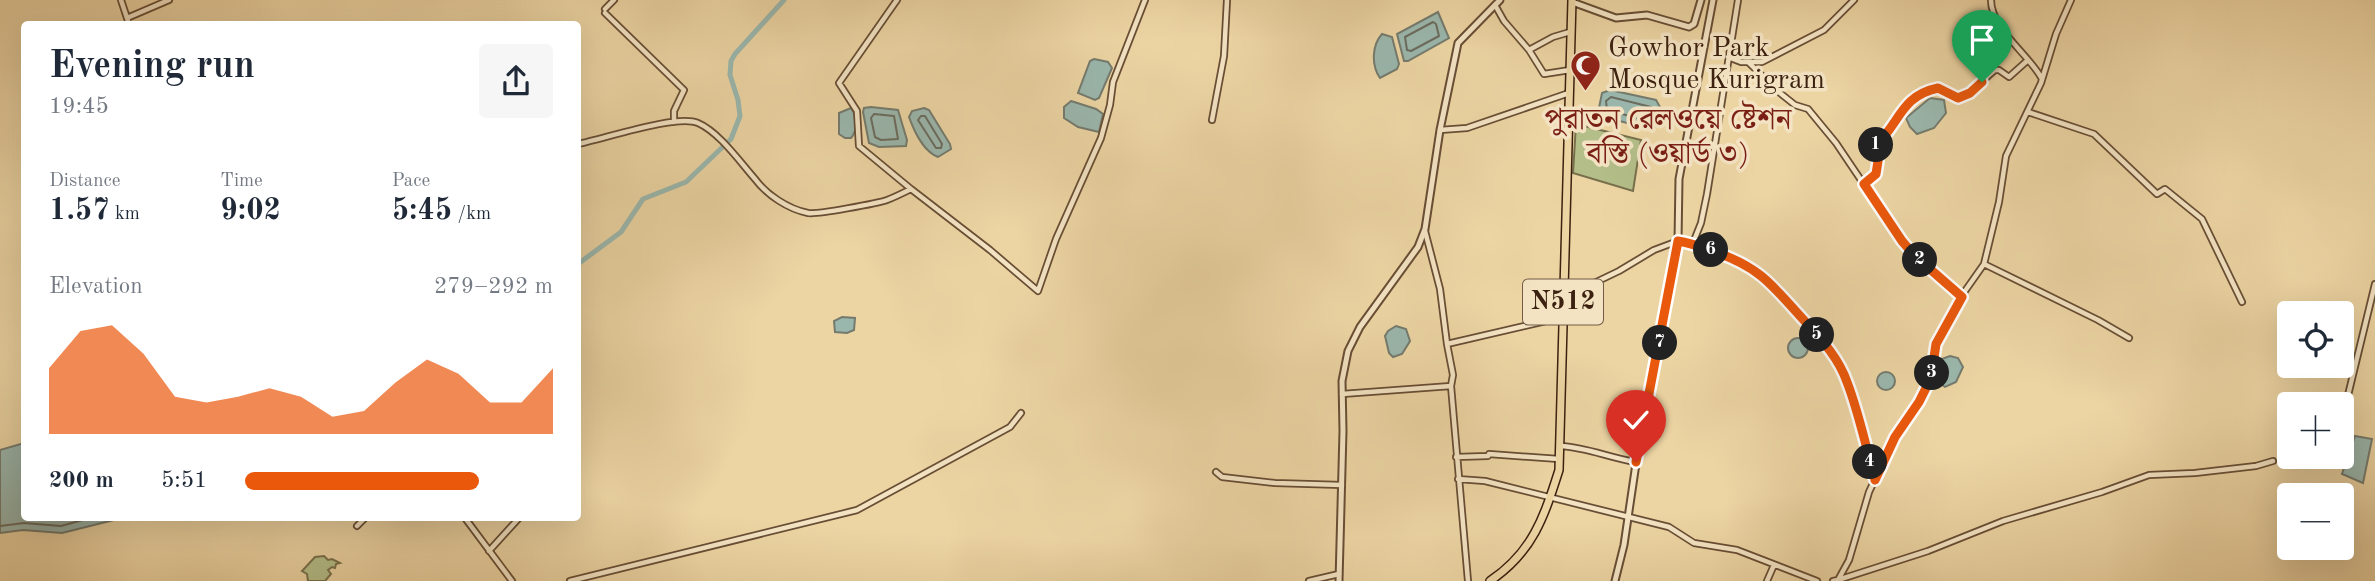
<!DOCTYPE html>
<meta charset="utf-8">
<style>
:root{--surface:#fff;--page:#f6f6f7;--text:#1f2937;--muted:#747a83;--accent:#ea580c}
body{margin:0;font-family:"Old Standard TT","Noto Serif Bengali",serif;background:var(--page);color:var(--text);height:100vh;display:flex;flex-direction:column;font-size:26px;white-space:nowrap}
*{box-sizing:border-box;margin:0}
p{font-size:23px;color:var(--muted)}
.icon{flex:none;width:38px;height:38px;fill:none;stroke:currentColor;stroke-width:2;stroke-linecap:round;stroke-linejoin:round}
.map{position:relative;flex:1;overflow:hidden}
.panel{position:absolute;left:21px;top:21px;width:560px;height:500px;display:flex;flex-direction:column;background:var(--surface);border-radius:7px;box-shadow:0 7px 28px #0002}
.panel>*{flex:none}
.fabs{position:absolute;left:2277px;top:301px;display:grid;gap:14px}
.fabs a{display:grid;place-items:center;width:77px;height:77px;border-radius:7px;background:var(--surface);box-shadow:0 7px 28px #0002;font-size:35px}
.pin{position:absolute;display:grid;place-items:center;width:60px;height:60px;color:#fff;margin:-72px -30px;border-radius:50% 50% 50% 0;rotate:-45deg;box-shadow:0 0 7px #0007}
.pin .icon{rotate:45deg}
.km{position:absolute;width:35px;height:35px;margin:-18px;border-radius:50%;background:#222;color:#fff;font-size:19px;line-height:35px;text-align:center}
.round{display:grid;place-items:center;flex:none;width:74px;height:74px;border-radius:7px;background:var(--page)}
.summary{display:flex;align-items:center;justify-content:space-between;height:119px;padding:0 28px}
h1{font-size:38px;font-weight:700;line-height:52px}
.metrics{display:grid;grid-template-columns:repeat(3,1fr);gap:10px;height:119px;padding:7px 28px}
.metrics div{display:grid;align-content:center}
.metrics b{font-size:30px;font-weight:700}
.metrics small{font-size:19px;font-weight:400}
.metrics p{font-size:19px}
.chart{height:196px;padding:14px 28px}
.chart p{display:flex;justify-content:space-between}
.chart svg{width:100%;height:126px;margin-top:7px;fill:var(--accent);opacity:.7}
ul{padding:0 28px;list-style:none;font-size:23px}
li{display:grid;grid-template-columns:112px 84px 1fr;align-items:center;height:52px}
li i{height:18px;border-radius:9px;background:var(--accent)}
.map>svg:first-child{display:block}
</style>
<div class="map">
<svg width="2375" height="581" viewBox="0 0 2375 581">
<rect width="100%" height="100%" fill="#ecd4a3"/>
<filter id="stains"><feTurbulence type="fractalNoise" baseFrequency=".00286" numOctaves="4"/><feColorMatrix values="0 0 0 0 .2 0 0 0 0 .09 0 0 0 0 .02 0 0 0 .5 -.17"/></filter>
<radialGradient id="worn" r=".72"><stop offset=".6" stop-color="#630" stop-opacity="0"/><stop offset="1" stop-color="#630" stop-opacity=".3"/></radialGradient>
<!-- green -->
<path fill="#b3be89" stroke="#78704c" stroke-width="2" d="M1576,124l65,16 -8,51 -60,-18z
M324,556l4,4 4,-1 8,4 -4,1 -1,4 -3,-1 -4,3 3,4 -6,7h-17l-1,-7 -5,-3 13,-14z"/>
<!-- water -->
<path fill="#9ab7ad" stroke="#747b6e" stroke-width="2" d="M1438,12l11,26 -41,23h-4l-7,-27z
M1382,34l10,3 7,27 -2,5 -17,9c-9,-13 -8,-33 2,-44z
M1094,59l14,3 4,6 -13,30 -4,2 -17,-7 12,-32z
M1610,90l46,10 4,7 -2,18 -5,3h-7l-45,-12 -3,-3 4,-20z
M1930,98l14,2 2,13 -12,15 -17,6 -7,-7 -4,-9z
M1071,101l25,8 7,5 -4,18 -21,-5 -14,-9v-11z
M871,107l27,3 9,30 -1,6 -27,1 -10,-4 -6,-31 1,-4z
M851,108c6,8 7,22 0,30h-6l-6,-4v-21z
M924,108l5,2 21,34 1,5 -13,8c-14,-5 -24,-26 -29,-40l3,-6z
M842,317l13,1 -1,12 -7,3 -12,-1 -1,-11z
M1396,326l10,3 4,12 -8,13 -9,3 -4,-4 -4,-17 3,-5z
M1788 348a10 10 0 1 1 20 0a10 10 0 1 1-20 0Z
M1950,356l8,2 5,9 -7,15 -11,5c-12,-7 -9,-15 -6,-27z
M1877 381a9 9 0 1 1 18 0a9 9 0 1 1-18 0Z
M2355,436l17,3 -9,44 -21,-9z
M24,443v75h98l-60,15 -39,-3 -23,3v-83z"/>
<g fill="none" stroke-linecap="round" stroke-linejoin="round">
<!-- shore -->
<path stroke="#6b6c5e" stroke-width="2" d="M1433,22l3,2 3,12 -28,15 -4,-1 -2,-13z
M1611,97l40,10 1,12 -4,2 -41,-11 -1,-9z
M874,114l20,2 4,23 -17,1 -6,-3 -4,-19z
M921,116h4l17,28 -1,4h-5l-18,-28z
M0,526l24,-3 37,3 29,-8"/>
<!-- canal -->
<path stroke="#9ab7ad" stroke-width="5" d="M578,264l43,-32 22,-33 43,-17 45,-43 9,-23 -2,-16 -8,-25 1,-14 4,-7 49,-54"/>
<defs>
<path id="minor" d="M121,0l8,24
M897,0l-58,83 18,28 2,35 52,43
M1991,0c0,29 38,54 51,79
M1495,5l9,16 25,29
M605,9l9,-9
M605,13l79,77 -10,21v11
M127,18l42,-18
M1728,57l13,5h21l62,-32 30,-30
M1748,62l32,31 15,12 13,4 28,34 66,98 12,14 48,41
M1570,70l-26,4 -15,-24 24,-13 17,-5
M2028,112l66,22 63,60 8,-5 37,30 40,83
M1212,120l12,-64 3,-56
M1440,130l27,-2 102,-35
M578,144c26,-5 98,-30 120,-21 21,9 42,39 57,56 12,16 33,30 53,34 7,2 71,-10 79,-13 8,-3 16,-7 24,-11l79,61 48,41 18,-52 45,-101 9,-33 3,-23 32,-82
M1864,184l12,-10 2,-13 -2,-15c24,-22 24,-50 62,-58 31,19 34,0 57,-18h4l10,7 19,-17
M1425,231l15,58 7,55 116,-27
M1693,243l8,-20 6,-29 31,-194
M1984,264l15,-62 7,-46 35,-73 15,-49 15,-34
M1565,297l54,-26 35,-21 24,-9 15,2 44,17 20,11 29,28 48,58 13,23 28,99
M1447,344l6,31 -2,11
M1342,394l109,-8 17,195
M2342,420l33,-136
M1560,446c26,1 50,12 76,16
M1456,457l32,-1 1,-2 70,5
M1216,472l6,5 53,6 67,2
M1458,479l27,2 184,46 25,16 43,7 80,31
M465,518l47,63
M357,526l8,-8
M489,551l30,-33
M1838,580l90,-29 75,-30 99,-29 47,-17 46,-2 61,-7 17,-5
M570,581l287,-71 153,-83 11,-14
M1309,581l30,-7
M1767,581l7,-16
M1833,581l5,-1 11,-20 20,-68 26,-55 24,-35 12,-24 5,-34 29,-53 19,-27 114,56 31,18"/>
<path id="tertiary" d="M1572,2l44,16 31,-3 42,12 5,-3 7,-24
M1339,581l4,-150 -1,-50 6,-30 12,-24 58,-80 7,-18 15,-99 18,-87 42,-43
M1615,581l9,-36 14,-95 36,-183 4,-26 1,-62 34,-179"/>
<path id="trunk" d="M1490,581c43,-29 54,-64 69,-111l13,-470"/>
</defs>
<!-- minor casing -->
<use href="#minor" stroke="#684e35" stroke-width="8"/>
<!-- tertiary casing -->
<use href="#tertiary" stroke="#684e35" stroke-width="9"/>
<!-- trunk casing -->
<use href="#trunk" stroke="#3c2110" stroke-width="10"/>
<!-- minor -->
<use href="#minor" stroke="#f3e3c3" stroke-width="4.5"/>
<!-- tertiary -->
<use href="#tertiary" stroke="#f3e3c3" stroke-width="5"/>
<!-- trunk -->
<use href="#trunk" stroke="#ecd4a3" stroke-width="7"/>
</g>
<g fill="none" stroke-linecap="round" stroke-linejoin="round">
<defs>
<path id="route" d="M1636,462l42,-221c14,2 26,7 40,12 42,15 54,32 83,64 18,20 37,39 46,65 12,31 19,65 28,98l20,-43 24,-35 12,-24 5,-34 26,-47 -48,-42 -12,-14 -38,-57 12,-10 2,-13 -3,-15c25,-22 25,-50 63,-58l20,10 12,-5 12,-11"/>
</defs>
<!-- route casing -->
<use href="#route" stroke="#fff" stroke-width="14"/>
<!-- route -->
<use href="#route" stroke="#ea580c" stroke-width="9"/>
</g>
<!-- icons -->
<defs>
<symbol id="mosque-pin" viewBox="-11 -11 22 30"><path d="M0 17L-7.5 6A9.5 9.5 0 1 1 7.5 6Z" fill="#8f2418" stroke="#f3e3c3"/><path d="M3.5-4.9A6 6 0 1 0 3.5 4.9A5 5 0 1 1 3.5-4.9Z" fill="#fff"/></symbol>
</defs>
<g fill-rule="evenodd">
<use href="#mosque-pin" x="1568" y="48" width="35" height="47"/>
</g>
<g text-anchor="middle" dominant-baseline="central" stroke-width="7" stroke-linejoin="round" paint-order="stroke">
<!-- shield labels -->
<rect fill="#f3e3c3" stroke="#735b46" stroke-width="2" x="1523" y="279.5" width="80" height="45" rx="5"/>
<g font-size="26" font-weight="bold" fill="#3c2110">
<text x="1563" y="302">N512</text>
</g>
<!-- poi labels -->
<g font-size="28" fill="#3c2110" stroke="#f3e3c3" text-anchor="start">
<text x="1608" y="49">Gowhor Park<tspan x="1608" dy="32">Mosque Kurigram</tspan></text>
</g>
<!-- neighbourhood labels -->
<g font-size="30" fill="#7a1f14" stroke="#f3e3c3">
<text x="1668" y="121">পুরাতন রেলওয়ে ষ্টেশন<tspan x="1668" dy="34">বস্তি (ওয়ার্ড ৩)</tspan></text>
</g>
</g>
<rect width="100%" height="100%" filter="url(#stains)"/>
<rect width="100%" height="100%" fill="url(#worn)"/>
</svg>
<div class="fabs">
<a><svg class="icon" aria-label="locate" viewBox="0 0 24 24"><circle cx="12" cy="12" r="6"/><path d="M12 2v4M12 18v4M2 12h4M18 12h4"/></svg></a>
<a>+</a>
<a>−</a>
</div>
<div class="pin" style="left:1982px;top:82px;background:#1e9e55"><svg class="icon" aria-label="arrive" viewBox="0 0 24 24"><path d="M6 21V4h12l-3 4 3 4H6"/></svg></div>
<div class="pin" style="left:1636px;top:462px;background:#d93025"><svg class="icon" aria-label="check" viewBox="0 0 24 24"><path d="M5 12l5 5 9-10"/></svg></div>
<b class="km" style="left:1876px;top:145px">1</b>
<b class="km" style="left:1920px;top:260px">2</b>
<b class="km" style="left:1932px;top:373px">3</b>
<b class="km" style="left:1870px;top:462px">4</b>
<b class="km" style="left:1817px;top:335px">5</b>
<b class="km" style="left:1711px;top:250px">6</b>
<b class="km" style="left:1660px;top:343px">7</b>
<section class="panel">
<div class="summary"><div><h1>Evening run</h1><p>19:45</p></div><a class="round"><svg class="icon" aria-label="share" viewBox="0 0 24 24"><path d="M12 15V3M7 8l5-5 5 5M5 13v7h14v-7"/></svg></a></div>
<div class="metrics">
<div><p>Distance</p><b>1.57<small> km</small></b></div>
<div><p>Time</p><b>9:02</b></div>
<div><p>Pace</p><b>5:45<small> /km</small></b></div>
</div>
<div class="chart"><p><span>Elevation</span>279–292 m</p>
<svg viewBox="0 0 160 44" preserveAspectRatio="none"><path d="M0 44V21L10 8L20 6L30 16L40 31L50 33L60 31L70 28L80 31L90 38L100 36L110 26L120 18L130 23L140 33L150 33L160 21V44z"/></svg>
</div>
<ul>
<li><b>200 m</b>5:51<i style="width:76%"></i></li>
</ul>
</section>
</div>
